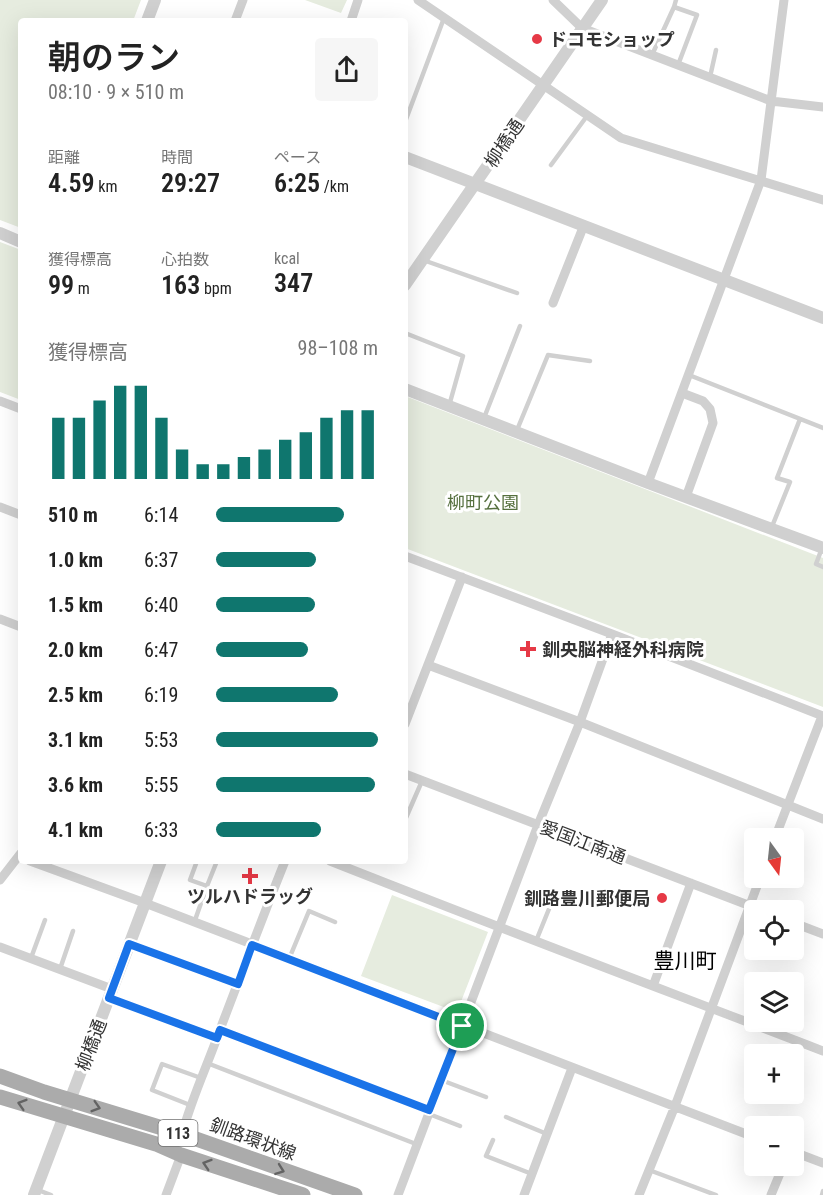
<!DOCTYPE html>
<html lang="ja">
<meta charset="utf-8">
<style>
:root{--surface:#fff;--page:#f6f6f6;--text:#222;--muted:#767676;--accent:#0f766e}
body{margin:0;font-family:"Roboto Condensed","Noto Sans JP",sans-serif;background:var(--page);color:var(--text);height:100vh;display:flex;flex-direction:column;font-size:22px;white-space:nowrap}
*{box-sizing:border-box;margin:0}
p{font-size:20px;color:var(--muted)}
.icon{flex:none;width:33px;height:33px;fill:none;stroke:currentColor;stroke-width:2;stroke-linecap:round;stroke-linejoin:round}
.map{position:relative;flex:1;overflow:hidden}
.panel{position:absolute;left:18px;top:18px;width:390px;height:846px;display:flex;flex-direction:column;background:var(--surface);border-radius:6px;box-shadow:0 6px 24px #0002}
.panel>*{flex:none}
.needle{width:39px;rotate:165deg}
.controls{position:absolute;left:744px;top:828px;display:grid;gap:12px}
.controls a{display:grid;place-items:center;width:60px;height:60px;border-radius:6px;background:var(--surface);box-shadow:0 6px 24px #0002;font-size:30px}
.pin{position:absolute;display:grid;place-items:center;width:51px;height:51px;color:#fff;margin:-26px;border:3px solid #fff;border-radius:50%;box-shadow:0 2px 6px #0007}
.round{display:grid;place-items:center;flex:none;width:63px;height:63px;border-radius:6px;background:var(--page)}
.head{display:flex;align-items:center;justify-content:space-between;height:102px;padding:0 30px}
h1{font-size:33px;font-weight:600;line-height:45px}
.stats{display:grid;grid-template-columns:repeat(3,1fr);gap:9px;height:102px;padding:6px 30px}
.stats div{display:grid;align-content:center}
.stats b{font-size:26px;font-weight:600}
.stats small{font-size:16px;font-weight:400}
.stats p{font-size:16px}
.chart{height:168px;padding:12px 30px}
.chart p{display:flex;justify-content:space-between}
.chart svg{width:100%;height:108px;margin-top:6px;stroke:var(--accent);stroke-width:6}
ul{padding:0 30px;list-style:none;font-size:20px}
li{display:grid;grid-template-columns:96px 72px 1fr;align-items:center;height:45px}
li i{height:15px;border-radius:8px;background:var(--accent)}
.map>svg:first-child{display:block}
</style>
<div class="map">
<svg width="823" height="1195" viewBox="0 0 823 1195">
<rect width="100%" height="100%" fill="#fff"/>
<!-- green -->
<path fill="#e6ecdf" d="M0,0h141l-8,21h-112v207l-21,-8z
M305,0h42l-6,13z
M0,242l21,8v150l-21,-8z
M405,396l418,162v149l-418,-159z
M392,895l96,37 -31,80 -96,-36z"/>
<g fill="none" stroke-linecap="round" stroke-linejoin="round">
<!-- service -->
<path stroke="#d0d0d0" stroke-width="4.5" d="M674,7l23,8 -19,50
M652,55l22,-48 2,-7
M710,77l6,-27
M405,122l39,-104
M551,165l36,-49
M423,260l94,33
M405,333l58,23 -14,50
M689,375l134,53
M484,418l36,-92
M517,430l31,-75 42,6
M771,529l19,-47 -13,-4 23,-59
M822,548l-6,16 7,3
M405,820l17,-39
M207,886l10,-25
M194,923l13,-37 -17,-6 7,-19
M536,941l15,-37
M130,945l108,39
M31,958l14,-38
M289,959l20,-48 26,11
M60,969l13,-38
M110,998l107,40
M207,1063l209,81
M441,1080l45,17
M190,1105l-38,-15 10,-26 39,14
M429,1114l31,12
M506,1117l41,17
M493,1140l-7,16 46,18
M649,1170l67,25
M38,1190l13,5
M822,1195l1,-4"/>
<!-- minor -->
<path stroke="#d0d0d0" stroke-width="9" d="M418,0l203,138 202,62
M553,0l29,28 189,73 52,6
M235,21l8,-21
M351,21l7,-21
M553,303l31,-78
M682,393l21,8 7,8 3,14 -27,74
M0,401l21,8
M648,483l113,-303 23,-180
M0,507l21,8
M405,556l207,78 211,82
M0,619l21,8
M428,665l152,57 243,97
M405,724l57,-147
M405,774l356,136
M775,838l47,-122
M30,861l115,42 609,234
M330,861c164,65 329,127 493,190
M0,880l21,-27
M794,923l29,11
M0,947l112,42
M653,986l38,-103
M221,1030l208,80
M182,1134c10,-37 26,-70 39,-107 21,-55 42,-111 64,-166
M794,1152l29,11
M166,1195l15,-40
M398,1195l140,-370 42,-103 32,-88
M524,1195l48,-127
M639,1195l36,-89 85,-228
M771,1195l12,-29"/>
<!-- tertiary -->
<path stroke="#d0d0d0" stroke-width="12" d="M147,21l8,-21
M405,157l418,161
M0,233l21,9
M405,285l197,-285
M405,389l243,94 175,65
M34,1195l127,-334"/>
<!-- primary -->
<path stroke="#ababab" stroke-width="15" d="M0,1076l44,16 138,42 173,61
M0,1097l156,47 25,11 122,40"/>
</g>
<!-- one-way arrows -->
<defs><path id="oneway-chevron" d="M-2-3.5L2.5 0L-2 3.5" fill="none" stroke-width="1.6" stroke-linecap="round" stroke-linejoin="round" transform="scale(1.5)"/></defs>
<g stroke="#636363">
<use href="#oneway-chevron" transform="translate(22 1104) rotate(-163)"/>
<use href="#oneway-chevron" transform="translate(96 1107) rotate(17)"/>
<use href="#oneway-chevron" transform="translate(207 1164) rotate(-162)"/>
<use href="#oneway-chevron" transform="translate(280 1170) rotate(20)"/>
</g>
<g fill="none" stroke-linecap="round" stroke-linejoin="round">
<defs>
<path id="route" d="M129,944l109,40 14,-39 210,81 -33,84 -209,-80 -3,8 -108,-40z"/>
</defs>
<!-- route casing -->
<use href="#route" stroke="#fff" stroke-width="12"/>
<!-- route -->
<use href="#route" stroke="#1a73e8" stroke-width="8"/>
</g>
<!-- markers -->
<g fill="#e63946" stroke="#fff" stroke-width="2">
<circle cx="537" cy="39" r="6"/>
<path d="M525 640h6v6h6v6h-6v6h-6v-6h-6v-6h6z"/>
<path d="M247 867h6v6h6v6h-6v6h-6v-6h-6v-6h6z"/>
<circle cx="662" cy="898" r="6"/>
</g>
<g text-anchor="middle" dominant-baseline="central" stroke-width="6" stroke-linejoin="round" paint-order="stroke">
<!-- shield labels -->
<rect fill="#fff" stroke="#707070" stroke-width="1.5" x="158.5" y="1120" width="39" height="26" rx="4.5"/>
<g font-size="16" font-weight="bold" fill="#333">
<text x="178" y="1133">113</text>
</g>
<!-- poi labels -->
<g font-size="18" font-weight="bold" fill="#333" stroke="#fff" text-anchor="start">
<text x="549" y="39">ドコモショップ</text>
<text x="542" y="649">釧央脳神経外科病院</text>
<text x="250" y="896" text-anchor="middle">ツルハドラッグ</text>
<text x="650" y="898" text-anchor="end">釧路豊川郵便局</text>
</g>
<!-- street labels -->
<g font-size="18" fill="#333" stroke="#fff">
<text transform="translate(504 143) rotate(-56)">柳橋通</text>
<text transform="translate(583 842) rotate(21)">愛国江南通</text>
<text transform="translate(91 1045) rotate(-69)">柳橋通</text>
<text transform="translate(253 1139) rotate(20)">釧路環状線</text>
</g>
<!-- park labels -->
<g font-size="18" fill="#56703f" stroke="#fff">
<text x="483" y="502">柳町公園</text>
</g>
<!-- quarter labels -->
<g font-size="21" fill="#000" stroke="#fff">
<text x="685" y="961">豊川町</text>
</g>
</g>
</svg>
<div class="controls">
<a><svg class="needle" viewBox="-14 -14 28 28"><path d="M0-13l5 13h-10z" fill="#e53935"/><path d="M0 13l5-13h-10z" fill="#767676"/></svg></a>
<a><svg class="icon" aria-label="locate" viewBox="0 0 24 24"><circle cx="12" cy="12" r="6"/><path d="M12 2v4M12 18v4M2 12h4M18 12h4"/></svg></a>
<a><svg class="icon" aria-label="layers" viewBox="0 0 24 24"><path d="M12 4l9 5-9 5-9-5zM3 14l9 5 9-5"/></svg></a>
<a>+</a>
<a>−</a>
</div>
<div class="pin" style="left:462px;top:1026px;background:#1e9e55"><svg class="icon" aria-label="arrive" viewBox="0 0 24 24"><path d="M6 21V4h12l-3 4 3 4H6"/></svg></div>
<section class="panel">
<div class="head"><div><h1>朝のラン</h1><p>08:10 · 9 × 510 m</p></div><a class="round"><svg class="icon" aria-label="share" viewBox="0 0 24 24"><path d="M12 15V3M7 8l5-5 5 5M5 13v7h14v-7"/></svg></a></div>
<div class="stats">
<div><p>距離</p><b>4.59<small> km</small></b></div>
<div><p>時間</p><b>29:27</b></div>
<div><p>ペース</p><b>6:25<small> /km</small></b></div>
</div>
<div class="stats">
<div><p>獲得標高</p><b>99<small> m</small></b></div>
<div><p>心拍数</p><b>163<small> bpm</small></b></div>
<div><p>kcal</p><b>347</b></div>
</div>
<div class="chart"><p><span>獲得標高</span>98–108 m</p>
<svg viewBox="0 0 160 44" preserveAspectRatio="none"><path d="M5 44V19M15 44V19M25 44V12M35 44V6M45 44V6M55 44V19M65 44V32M75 44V38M85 44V38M95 44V35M105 44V32M115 44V28M125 44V25M135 44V19M145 44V16M155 44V16"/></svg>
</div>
<ul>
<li><b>510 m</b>6:14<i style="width:79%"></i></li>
<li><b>1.0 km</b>6:37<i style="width:62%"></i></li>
<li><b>1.5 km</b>6:40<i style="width:61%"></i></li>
<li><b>2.0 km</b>6:47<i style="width:57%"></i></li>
<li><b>2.5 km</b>6:19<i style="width:75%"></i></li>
<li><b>3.1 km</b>5:53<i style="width:100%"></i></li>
<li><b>3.6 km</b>5:55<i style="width:98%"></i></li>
<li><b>4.1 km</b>6:33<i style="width:65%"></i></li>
</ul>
</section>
</div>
